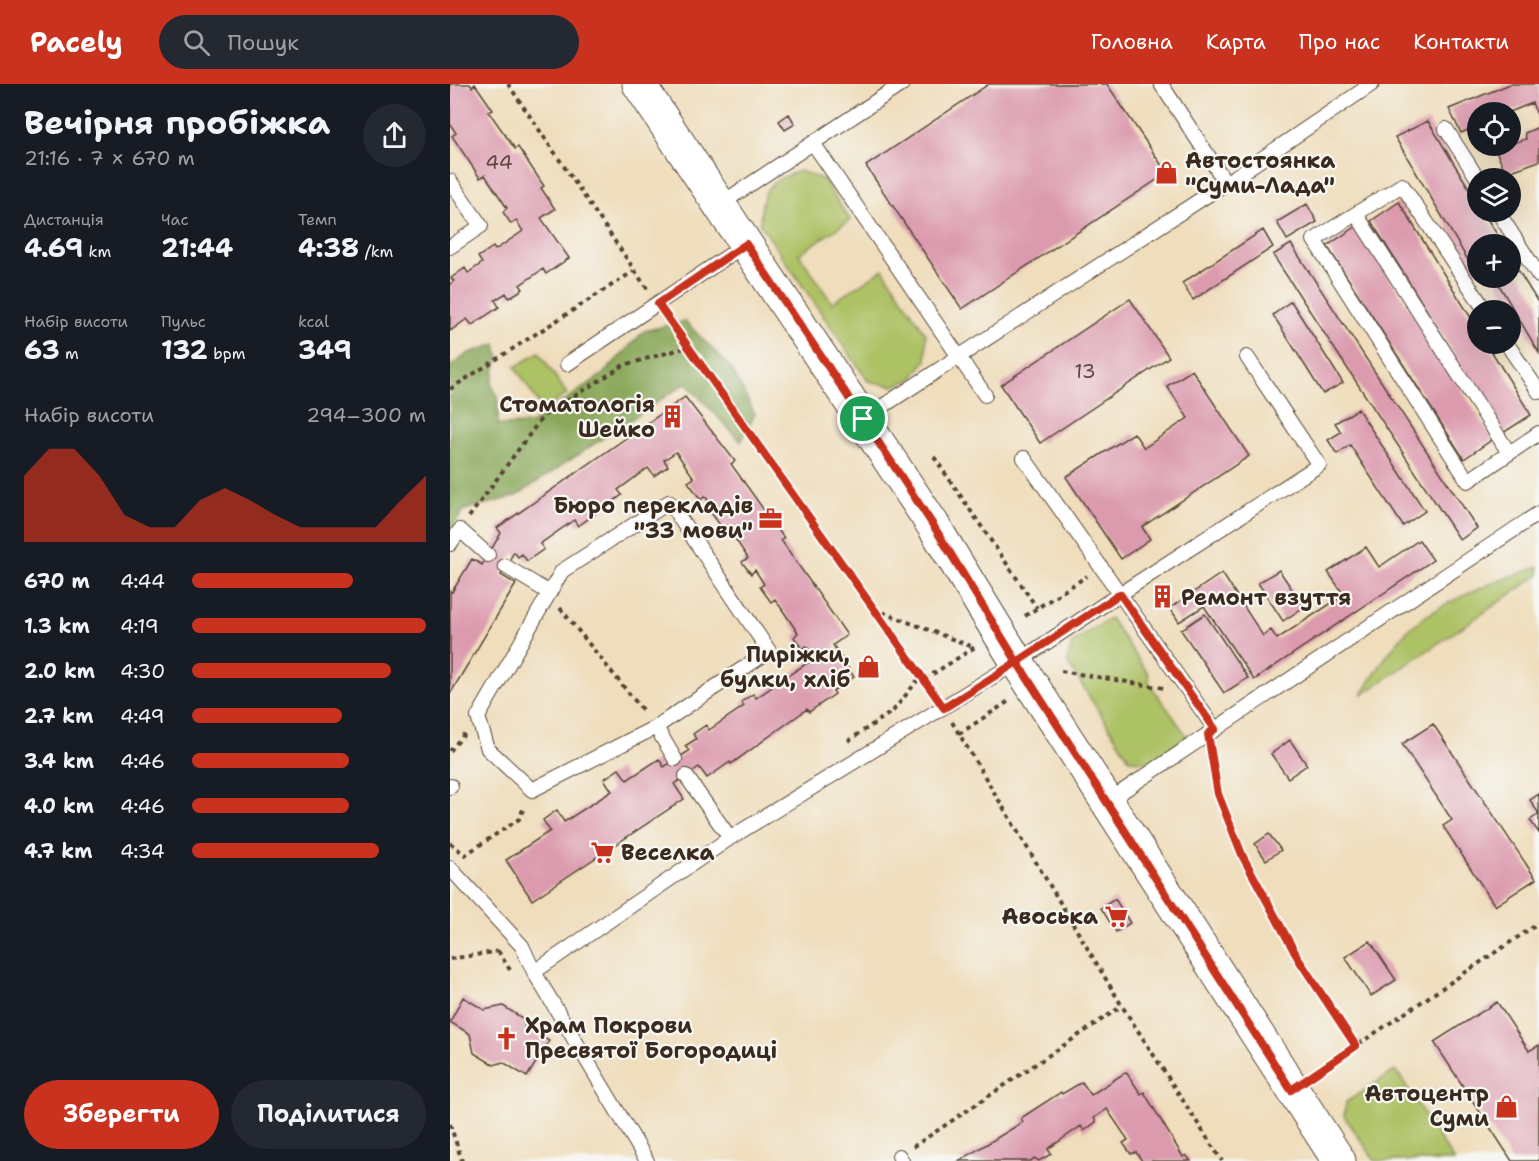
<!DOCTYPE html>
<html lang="uk">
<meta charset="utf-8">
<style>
:root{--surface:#171b24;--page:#242831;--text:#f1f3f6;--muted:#9ea1a6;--accent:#c8321e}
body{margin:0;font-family:"Shantell Sans",sans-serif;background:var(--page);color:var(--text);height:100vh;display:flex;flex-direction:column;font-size:22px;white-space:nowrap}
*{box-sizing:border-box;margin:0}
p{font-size:20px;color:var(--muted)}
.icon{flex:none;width:33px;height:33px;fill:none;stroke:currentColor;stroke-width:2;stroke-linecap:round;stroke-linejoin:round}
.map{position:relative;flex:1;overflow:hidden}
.panel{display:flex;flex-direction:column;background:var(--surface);width:450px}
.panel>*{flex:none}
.fabs{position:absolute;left:1017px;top:18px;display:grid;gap:12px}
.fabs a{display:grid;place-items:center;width:54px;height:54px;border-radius:50%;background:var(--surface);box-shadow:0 6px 24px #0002;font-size:30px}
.pin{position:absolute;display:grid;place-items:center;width:51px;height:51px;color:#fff;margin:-26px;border:3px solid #fff;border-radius:50%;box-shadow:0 2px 6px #0007}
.round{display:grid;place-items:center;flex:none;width:63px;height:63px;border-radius:32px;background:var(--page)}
.headline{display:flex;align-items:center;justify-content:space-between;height:102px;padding:0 24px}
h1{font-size:33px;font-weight:700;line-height:45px}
.figures{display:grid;grid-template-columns:repeat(3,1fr);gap:9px;height:102px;padding:6px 24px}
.figures div{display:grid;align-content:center}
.figures b{font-size:26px;font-weight:700}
.figures small{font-size:16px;font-weight:400}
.figures p{font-size:16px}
.chart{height:168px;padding:12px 24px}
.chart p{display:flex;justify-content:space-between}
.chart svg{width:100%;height:108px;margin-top:6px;fill:var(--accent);opacity:.7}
.primary-button{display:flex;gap:12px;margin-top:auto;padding:12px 24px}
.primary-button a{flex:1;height:69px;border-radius:36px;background:var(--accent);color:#fff;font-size:24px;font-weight:700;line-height:69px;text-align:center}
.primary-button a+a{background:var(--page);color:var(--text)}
ul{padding:0 24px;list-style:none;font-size:20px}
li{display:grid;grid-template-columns:96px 72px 1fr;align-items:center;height:45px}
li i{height:15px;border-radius:8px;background:var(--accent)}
header{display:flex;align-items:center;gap:36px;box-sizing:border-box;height:84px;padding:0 30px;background:var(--accent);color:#fff}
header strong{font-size:28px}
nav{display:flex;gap:33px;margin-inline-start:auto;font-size:21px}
.search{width:420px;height:54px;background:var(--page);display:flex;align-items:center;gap:15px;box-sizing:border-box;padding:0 21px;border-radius:33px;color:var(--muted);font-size:22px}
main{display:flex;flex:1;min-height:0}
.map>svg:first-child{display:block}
</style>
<header>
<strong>Pacely</strong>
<div class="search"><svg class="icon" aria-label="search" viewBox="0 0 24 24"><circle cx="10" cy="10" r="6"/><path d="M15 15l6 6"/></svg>Пошук</div>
<nav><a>Головна</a><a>Карта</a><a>Про нас</a><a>Контакти</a></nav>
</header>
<main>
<section class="panel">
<div class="headline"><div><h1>Вечірня пробіжка</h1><p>21:16 · 7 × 670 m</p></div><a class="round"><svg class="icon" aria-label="share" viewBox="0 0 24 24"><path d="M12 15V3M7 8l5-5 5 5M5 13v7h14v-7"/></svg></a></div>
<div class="figures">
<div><p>Дистанція</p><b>4.69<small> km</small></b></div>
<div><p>Час</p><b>21:44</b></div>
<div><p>Темп</p><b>4:38<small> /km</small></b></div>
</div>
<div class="figures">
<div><p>Набір висоти</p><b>63<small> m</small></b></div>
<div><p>Пульс</p><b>132<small> bpm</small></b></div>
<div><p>kcal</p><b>349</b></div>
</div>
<div class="chart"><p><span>Набір висоти</span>294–300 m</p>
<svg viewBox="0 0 160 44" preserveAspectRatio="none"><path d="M0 44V17L10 6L20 6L30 17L40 33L50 38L60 38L70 27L80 22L90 27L100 33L110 38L120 38L130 38L140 38L150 27L160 17V44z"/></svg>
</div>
<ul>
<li><b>670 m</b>4:44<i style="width:69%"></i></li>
<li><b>1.3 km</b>4:19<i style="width:100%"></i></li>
<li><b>2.0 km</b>4:30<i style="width:85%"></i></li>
<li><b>2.7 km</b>4:49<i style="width:64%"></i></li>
<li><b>3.4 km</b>4:46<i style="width:67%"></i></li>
<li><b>4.0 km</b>4:46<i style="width:67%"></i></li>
<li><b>4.7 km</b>4:34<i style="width:80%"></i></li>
</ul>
<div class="primary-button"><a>Зберегти</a><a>Поділитися</a></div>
</section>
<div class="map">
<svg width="1089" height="1077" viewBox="0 0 1089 1077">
<rect width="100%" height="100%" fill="#f6f6f2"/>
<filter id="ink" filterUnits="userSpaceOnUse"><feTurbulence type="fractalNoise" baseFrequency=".0167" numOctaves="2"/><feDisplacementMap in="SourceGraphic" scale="12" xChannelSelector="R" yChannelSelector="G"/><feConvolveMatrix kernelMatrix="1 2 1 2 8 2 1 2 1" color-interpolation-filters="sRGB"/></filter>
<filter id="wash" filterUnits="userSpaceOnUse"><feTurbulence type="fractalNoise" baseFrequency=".008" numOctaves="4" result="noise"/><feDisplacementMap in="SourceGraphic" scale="24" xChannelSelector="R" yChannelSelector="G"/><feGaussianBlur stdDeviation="1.35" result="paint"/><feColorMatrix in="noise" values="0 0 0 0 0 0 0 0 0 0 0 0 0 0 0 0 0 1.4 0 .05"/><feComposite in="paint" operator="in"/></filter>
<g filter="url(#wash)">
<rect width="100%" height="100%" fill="#efddbb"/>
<!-- green -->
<path fill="#adc165" stroke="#747642" stroke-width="1.5" d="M349,87l24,8 27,41 -51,34 33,49 51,-34 43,65v26l-14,19 -18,7 -26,-5 -108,-157c2,-35 6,-41 39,-53z
M89,268l28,42 -24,16 -28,-43z
M1089,483v8l-177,120c15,-25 29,-50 52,-70 28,-24 89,-47 125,-58z
M660,534l39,57v8l38,53 -36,26 -21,-2 -63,-98 5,-19z
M946,986l58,91h-79l-31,-45 2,-14z"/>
<!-- forest -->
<path fill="#8aa75a" stroke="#62683c" stroke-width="1.5" d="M235,237l46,47 24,46 -14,28 -55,-59 -170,113 -52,14 -14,20v-163l19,-14 27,-9 3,13 -8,27 7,12v29l33,-1 72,-50 41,-43z"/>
<g id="blocks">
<!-- building -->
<path fill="#db9aad" d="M0,0h20l2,3 3,-3 18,26 -4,2 26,37 3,-2 26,39 -3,2 14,21 -14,9 28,40 -23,16 -3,-5 -23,16 3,4 -14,9 -3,-5 -11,7 4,7 -27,18 -5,-6 -17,12v-47l4,-3 -3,-3 14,-10 3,5 14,-10 -4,-6 15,-10 2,3 28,-19 -7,-11 -5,4 -8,-12 4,-4 -22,-33 -5,3 -28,-42 4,-3 -6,-9z
M539,0h118l60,89 -205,136 -96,-143z
M1060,0h29v35l-7,-16 -22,9h-32v14l-17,7 -12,-24z
M339,30l6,10 -10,6 -6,-9z
M978,37l50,82v9h5l20,32h-25v33l-83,-140z
M1089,43v34l-33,12 -11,-24 31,-10 -1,-6z
M949,118l79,127v15h9l44,71 -28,18 -132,-212z
M857,120l10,18 -30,18 -10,-18z
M907,142l136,213 -29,20 -137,-213z
M813,146l10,17 -80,53 -11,-17z
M841,160l186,284 -17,12 -187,-285z
M1060,173l29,47v49l-44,-75h15z
M680,215l39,58 -129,86 -39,-58z
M841,217l52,82 -20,11 -50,-79z
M742,286l57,86 -107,71 8,12 -29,20 -55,-82 68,-44 10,15 44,-30 -21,-32z
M235,313l50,64 -4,3 53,74 -3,2 66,95 -14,10 21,32 -21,14 2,3 -26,18 -2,-3 -76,55 -1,-2 -23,16 -8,-11 -25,17 10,15 -152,101 -26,-40 44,-29 -7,-11 14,-10 7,12 48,-31 -8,-12 15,-10 8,11 32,-21 5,8 25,-16 -4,-5 11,-7 -3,-5 13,-9 3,5 35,-24 -3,-4 12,-8 3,4 16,-11 -3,-4 12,-8 2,4 32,-21 -9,-12 -4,3 -8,-12 4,-4 -23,-34 -4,3 -11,-15 4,-3 -9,-14 -4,4 -9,-12 6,-4 -22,-33 -4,3 -12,-17 4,-2 -9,-13 -4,4 -13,-18 6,-4 -18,-26 -12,8 4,6 -14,10 -6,-8 -30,22 4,5 -44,31 -4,-6 -34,24 4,5 -17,12 -5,-7 -4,3 -4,-5 -13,23 15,9 -66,110v-103l2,1 20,-33 10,6 19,-32 -4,-5z
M908,325l67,102 -22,15 -53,-81 -13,9 -9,-14 13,-8 -6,-9z
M969,456l14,20 -179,120 -50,-74 -25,16 -9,-14 52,-35 41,63 8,-6 6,9 67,-44 -16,-23 38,-25 13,20z
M829,486l25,37 -21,14 -25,-38z
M710,504l10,14 -5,4 -10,-15z
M755,530l43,64 -24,15 -43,-63z
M419,574l6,12 -7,4 -7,-11z
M983,640l103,155 -41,27 -52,-80 9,-6 -50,-76z
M840,656l17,25 -19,13 -17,-24z
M1089,710v39l-9,-13 9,-6 -9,-14z
M819,750l12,16 -15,10 -11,-16z
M665,815l15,24 -14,9 -15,-24z
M920,857l26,39 -25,16 -26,-39z
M13,913l21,13 19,-4 19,12 3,9 24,14 -22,36 -24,-15 -9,3 -20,-12 -4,-19 -20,-12z
M1047,918l32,49 10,-6v116h-27l-78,-119z
M676,988l15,22 3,-2 39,65 3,-2 5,6h-49l-6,-9 -5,2 -8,-11 5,-3 -21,-31 -13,9 2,4 -12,9 -3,-5 -33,23 3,5 -12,7 -5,-3 -3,3h-72l64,-39 -2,-4 40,-26 1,2 20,-12 9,13z"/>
</g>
</g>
<g filter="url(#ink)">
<use href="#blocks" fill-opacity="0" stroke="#564536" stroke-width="1.5"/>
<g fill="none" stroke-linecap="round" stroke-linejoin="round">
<defs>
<path id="service" d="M711,0l65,99 146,-99
M996,45l32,50
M363,59l172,252
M0,97l31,45 -31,21
M269,121l183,-121
M1048,128l41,64
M906,130l153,239
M1035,226l-83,-125 -88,55 154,241 71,-48
M1057,260l32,48
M117,280l179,-120
M413,335l363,-236
M574,374l96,136 199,-129 -72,-108
M0,460l10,-14 28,25
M55,482l43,26
M206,643l113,-76 -100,-149 -107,69 -84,146 10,32 44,41 124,-63 19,32
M236,692l44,62
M0,703l1,-1
M658,717l431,-288
M0,784l72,78 12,26 113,189
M84,888l196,-134 287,-176 103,-68 95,135
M449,1072l3,5"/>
<path id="primary" d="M189,0l294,441 84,137 322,499"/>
</defs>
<!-- service casing -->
<use href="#service" stroke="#564536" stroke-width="16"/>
<!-- primary casing -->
<use href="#primary" stroke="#564536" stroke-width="35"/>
<!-- path -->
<path stroke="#564536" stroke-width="4" stroke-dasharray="4.5 4.5" stroke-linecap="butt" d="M58,0l140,206
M218,234l266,375
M0,305l184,-118
M484,373l103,151
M19,433l74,-101 81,-51 64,-18
M110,524l84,104
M424,525l99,38
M575,532l62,-40
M611,587l103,17
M475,595l50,-32
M502,638l170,284 100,155
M509,650l50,-33
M398,657l45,-30 29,-36
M0,667l15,-18
M761,668l7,42 25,63 56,103 57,86
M0,759l15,12 54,-36 5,-12
M48,867l12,19
M0,875l50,-8
M864,990l225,-151
M0,1040l12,37
M463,1063l209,-141"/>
<!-- service -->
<use href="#service" stroke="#fff" stroke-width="14"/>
<!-- primary -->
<use href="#primary" stroke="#fff" stroke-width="33"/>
</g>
</g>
<g fill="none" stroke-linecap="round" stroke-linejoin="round" filter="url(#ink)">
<defs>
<path id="route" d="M413,335l-117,-175 -88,60 286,404 73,-46 274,428 65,-44 -57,-86 -56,-103 -25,-63 -10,-60 7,-5 -95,-135 -103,68 -84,-137 -70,-106"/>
</defs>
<!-- route casing -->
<use href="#route" stroke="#fff" stroke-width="12"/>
<!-- route -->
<use href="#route" stroke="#c8321e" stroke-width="8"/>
</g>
<!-- icons -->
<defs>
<symbol id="shop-bare" viewBox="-9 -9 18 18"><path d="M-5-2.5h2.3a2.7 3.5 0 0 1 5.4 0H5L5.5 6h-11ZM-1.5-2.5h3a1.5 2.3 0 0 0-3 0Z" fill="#c8321e" stroke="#f6f6f2" stroke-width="2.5" paint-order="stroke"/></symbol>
<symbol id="building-bare" viewBox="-9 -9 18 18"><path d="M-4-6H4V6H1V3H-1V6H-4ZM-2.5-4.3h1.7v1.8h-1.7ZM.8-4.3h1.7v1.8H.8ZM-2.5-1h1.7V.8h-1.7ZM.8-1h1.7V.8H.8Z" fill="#c8321e" stroke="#f6f6f2" stroke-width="2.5" paint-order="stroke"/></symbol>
<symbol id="office-bare" viewBox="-9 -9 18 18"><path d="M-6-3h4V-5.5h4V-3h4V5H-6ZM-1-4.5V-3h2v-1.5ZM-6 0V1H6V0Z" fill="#c8321e" stroke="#f6f6f2" stroke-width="2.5" paint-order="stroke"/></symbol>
<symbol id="supermarket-bare" viewBox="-9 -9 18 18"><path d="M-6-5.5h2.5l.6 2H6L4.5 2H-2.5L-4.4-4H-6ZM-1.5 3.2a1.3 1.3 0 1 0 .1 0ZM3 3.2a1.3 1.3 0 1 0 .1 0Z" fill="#c8321e" stroke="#f6f6f2" stroke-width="2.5" paint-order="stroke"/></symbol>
<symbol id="church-bare" viewBox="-9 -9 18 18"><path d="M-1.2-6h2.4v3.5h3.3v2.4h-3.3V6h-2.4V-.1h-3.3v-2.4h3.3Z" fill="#c8321e" stroke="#f6f6f2" stroke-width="2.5" paint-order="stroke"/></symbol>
</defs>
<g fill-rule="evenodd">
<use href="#shop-bare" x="700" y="72" width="33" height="33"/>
<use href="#building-bare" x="206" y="316" width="33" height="33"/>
<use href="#office-bare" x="304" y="418" width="33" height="33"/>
<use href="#building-bare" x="696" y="496" width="33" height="33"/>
<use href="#shop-bare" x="402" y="566" width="33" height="33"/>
<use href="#supermarket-bare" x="136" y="752" width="33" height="33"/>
<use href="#supermarket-bare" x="650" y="816" width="33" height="33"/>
<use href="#church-bare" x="40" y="938" width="33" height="33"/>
<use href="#shop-bare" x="1040" y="1006" width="33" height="33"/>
</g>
<g text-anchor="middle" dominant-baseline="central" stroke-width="4.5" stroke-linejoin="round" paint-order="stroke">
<!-- number labels -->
<g font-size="20" fill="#634642">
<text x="49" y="78">44</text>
<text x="635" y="287">13</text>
</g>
<!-- poi labels -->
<g font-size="22" font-weight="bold" fill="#3b2a1e" stroke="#f6f6f2" text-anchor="end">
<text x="735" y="76" text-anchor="start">Автостоянка<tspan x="735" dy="25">"Суми-Лада"</tspan></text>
<text x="205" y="320">Стоматологія<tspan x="205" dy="25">Шейко</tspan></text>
<text x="303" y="421">Бюро перекладів<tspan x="303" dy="25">"33 мови"</tspan></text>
<text x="731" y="513" text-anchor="start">Ремонт взуття</text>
<text x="400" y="570">Пиріжки,<tspan x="400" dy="25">булки, хліб</tspan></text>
<text x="171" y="768" text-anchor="start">Веселка</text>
<text x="648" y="832">Авоська</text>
<text x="75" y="941" text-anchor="start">Храм Покрови<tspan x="75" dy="25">Пресвятої Богородиці</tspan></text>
<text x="1039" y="1009">Автоцентр<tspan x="1039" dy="25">Суми</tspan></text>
</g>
</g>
</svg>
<div class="fabs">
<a><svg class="icon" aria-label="locate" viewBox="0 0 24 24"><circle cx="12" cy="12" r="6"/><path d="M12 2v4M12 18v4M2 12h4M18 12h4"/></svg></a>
<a><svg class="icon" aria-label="layers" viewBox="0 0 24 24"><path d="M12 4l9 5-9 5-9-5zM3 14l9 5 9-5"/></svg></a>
<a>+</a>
<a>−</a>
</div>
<div class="pin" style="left:413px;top:335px;background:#1e9e55"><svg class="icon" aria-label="arrive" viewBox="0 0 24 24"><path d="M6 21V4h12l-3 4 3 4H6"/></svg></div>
</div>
</main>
